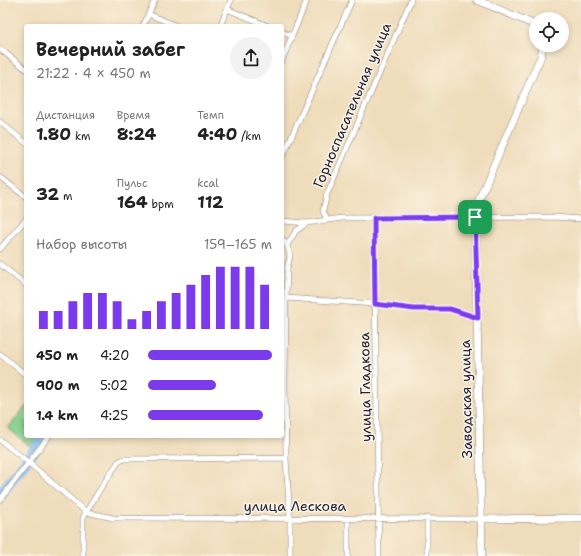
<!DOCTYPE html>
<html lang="ru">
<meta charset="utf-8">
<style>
:root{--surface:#fff;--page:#f2f2f2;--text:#222;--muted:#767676;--accent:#7c3aed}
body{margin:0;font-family:"Shantell Sans",sans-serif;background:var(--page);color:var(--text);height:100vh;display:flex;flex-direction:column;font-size:15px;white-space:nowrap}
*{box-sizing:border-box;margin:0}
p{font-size:13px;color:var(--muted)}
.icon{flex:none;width:22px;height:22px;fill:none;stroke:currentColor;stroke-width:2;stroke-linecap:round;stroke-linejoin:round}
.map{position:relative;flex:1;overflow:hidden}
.drawer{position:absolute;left:24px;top:24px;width:260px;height:414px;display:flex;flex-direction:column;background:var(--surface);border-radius:4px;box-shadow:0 2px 6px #0003}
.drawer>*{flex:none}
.buttons{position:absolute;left:529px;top:12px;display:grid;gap:8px}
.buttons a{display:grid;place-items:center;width:40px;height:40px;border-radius:50%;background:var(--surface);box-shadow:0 2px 6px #0003;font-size:20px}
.pin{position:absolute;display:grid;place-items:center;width:34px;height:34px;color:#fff;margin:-17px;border-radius:8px;box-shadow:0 2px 6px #0006}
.round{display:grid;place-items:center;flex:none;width:42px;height:42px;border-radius:21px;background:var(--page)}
.headline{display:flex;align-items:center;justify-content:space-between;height:68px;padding:0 12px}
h1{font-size:18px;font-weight:700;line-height:30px}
.metrics{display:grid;grid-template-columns:repeat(3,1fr);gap:6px;height:68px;padding:4px 12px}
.metrics div{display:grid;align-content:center}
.metrics b{font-size:17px;font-weight:700}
.metrics small{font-size:11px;font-weight:400}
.metrics p{font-size:11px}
.chart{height:112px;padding:8px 12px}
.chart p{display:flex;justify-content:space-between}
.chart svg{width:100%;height:72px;margin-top:4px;stroke:var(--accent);stroke-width:6}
ul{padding:0 12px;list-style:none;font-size:13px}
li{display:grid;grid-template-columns:64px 48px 1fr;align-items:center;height:30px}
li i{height:10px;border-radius:5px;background:var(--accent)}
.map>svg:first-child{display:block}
</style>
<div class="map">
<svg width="581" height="556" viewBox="0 0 581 556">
<rect width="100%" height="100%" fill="#fcf5e5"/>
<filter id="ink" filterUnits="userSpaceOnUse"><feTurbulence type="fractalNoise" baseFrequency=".025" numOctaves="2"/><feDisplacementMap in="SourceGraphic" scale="8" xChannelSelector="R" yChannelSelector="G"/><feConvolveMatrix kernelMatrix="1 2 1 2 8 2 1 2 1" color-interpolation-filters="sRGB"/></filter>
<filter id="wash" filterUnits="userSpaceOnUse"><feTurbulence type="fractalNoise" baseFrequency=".012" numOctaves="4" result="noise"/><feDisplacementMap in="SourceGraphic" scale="16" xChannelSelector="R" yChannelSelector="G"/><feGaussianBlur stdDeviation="0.9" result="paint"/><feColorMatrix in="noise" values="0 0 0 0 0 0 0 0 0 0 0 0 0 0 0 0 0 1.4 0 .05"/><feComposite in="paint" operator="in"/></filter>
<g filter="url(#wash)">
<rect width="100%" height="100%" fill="#efdcba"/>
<!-- green -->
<path fill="#80cd8b" stroke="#517863" d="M26,406v30h14l-9,11 -23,-19z"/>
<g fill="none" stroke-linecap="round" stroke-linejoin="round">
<!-- river -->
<path stroke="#7cb6ed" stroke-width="11" d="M0,495l45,-59"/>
</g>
</g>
<g filter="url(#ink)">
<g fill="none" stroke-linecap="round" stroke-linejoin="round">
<defs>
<path id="street" d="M227,9l41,17
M148,14l29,12
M143,26l12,-26
M220,26l11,-26
M282,32l10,4
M0,49l26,20
M282,60l25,-60
M0,122l26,21
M282,158l70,-158
M0,177l26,20
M374,218l5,338
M327,220l-4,-9 4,-17 84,-194
M282,221l25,2 35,-5 212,-1 27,2
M282,239l5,6
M0,249l26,-30
M0,264l26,21
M286,298l89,6 39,5h36l28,9
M0,354l26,21
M0,440l28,22 58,50 27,6 368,1
M0,500l49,-64
M83,556v-38l3,-6 18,-29 15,-22 6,-2 161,-1
M290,556v-38l-4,-60 -1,-76 1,-84 1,-29 3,-13 -3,-11 9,-14 11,-8
M348,556v-37
M427,556v-38"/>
<path id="secondary" d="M477,0l56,24 3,3
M481,519l100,-1
M482,556l-7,-339 3,-15 63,-146 2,-11"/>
</defs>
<!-- street casing -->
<use href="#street" stroke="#887f7a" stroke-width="6"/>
<!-- secondary casing -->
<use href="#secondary" stroke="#887f7a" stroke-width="8"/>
<!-- street -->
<use href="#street" stroke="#fff" stroke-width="5"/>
<!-- secondary -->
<use href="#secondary" stroke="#fff" stroke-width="7"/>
</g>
</g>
<g fill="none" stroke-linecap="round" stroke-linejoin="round" filter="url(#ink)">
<defs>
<path id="route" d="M475,217l3,101 -28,-9h-36l-39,-5 -1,-86z"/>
</defs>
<!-- route casing -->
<use href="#route" stroke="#fff" stroke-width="8"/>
<!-- route -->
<use href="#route" stroke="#7c3aed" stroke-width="5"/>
</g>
<g text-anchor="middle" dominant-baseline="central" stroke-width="3" stroke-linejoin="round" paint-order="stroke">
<!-- street labels -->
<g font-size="14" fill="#22223b" stroke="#fcf5e5">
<text transform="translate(352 105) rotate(-67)">Горноспасательная улица</text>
<text transform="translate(365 387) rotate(-91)">улица Гладкова</text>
<text transform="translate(466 399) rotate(-91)">Заводская улица</text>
<text x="295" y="506">улица Лескова</text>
</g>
</g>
</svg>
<div class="buttons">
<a><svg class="icon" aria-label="locate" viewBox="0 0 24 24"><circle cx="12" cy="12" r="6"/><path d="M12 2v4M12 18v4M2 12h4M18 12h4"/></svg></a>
</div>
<div class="pin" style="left:475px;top:217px;background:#1e9e55"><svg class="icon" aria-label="arrive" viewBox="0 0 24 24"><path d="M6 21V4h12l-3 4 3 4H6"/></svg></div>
<section class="drawer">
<div class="headline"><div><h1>Вечерний забег</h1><p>21:22 · 4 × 450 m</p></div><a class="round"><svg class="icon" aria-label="share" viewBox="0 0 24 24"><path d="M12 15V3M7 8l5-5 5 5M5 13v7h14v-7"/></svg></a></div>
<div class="metrics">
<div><p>Дистанция</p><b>1.80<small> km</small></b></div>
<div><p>Время</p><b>8:24</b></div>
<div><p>Темп</p><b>4:40<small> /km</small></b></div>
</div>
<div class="metrics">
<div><b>32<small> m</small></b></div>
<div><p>Пульс</p><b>164<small> bpm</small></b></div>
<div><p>kcal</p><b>112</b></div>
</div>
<div class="chart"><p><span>Набор высоты</span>159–165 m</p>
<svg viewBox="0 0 160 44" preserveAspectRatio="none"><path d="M5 44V33M15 44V33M25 44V27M35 44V22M45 44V22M55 44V27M65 44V38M75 44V33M85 44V27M95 44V22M105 44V17M115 44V11M125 44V6M135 44V6M145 44V6M155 44V17"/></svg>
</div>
<ul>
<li><b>450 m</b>4:20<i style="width:100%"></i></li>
<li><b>900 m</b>5:02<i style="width:55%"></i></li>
<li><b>1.4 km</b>4:25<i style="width:93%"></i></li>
</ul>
</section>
</div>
